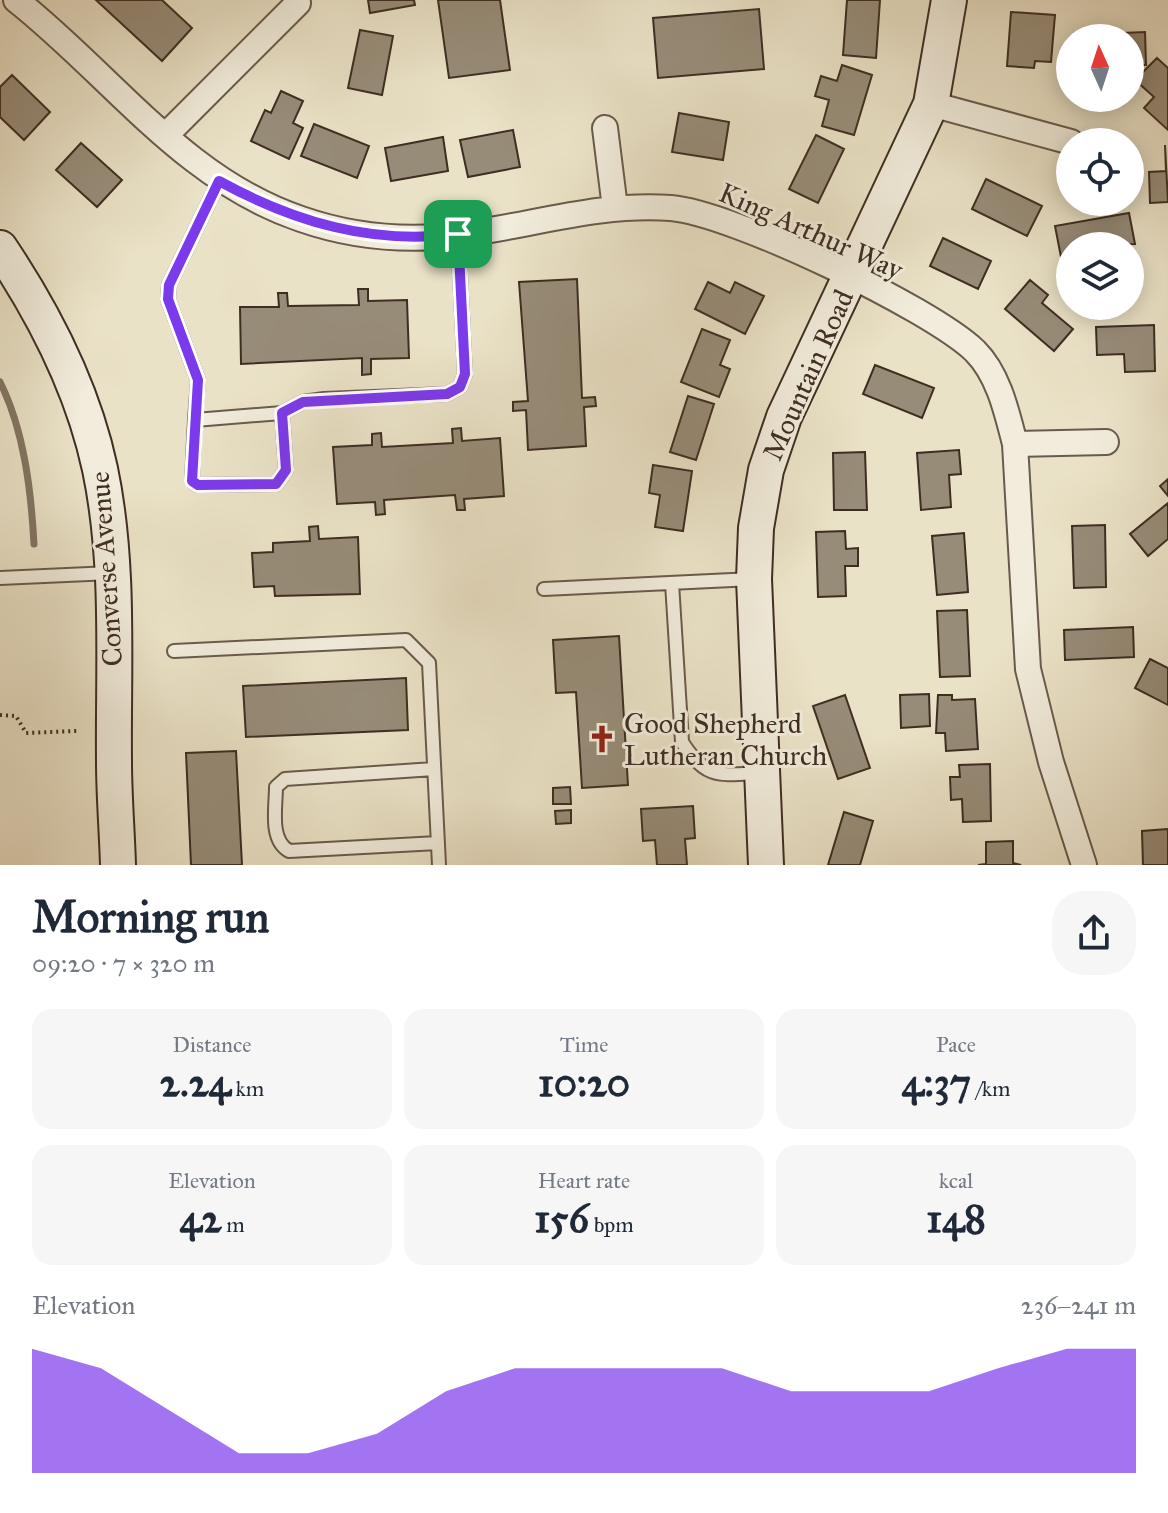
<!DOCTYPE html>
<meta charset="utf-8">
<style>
:root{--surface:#fff;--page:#f6f6f7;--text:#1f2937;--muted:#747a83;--accent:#7c3aed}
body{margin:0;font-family:"IM FELL Great Primer",serif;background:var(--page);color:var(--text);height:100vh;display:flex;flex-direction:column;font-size:30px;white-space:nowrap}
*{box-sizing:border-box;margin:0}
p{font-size:26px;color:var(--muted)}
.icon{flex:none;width:44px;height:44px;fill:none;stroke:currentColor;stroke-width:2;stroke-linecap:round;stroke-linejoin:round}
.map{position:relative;height:865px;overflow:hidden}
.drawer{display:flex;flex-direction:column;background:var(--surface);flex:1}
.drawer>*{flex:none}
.needle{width:52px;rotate:357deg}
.controls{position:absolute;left:1056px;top:24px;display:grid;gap:16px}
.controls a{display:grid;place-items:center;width:88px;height:88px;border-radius:50%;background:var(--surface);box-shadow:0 4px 20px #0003;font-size:40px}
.pin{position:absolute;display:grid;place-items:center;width:68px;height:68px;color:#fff;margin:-34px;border-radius:16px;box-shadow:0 4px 12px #0006}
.round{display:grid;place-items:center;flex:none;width:84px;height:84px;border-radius:32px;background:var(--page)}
.summary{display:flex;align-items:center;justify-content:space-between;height:136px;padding:0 32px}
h1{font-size:44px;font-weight:700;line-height:60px}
.metrics{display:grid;grid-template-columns:repeat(3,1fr);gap:12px;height:136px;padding:8px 32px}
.metrics div{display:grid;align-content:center;border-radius:20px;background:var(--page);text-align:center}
.metrics b{font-size:40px;font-weight:700}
.metrics small{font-size:22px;font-weight:400}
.metrics p{font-size:22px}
.chart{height:224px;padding:16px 32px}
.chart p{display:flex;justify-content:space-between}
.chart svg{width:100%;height:144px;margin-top:8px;fill:var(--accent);opacity:.7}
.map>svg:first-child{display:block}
</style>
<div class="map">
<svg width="1168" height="865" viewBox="0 0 1168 865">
<rect width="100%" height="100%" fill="#eae2c7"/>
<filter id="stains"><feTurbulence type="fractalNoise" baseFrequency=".0025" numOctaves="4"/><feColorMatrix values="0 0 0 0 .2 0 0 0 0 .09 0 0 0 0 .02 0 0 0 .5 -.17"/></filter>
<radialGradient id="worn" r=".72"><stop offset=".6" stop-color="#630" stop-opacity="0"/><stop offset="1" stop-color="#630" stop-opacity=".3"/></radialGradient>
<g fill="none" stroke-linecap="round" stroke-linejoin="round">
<!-- stream -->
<path stroke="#827563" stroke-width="7" d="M0,382c24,48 31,108 34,162"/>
</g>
<!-- building -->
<path fill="#978c78" stroke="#3e2e22" stroke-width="2" d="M96,0h66l30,28 -30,33z
M368,0h46l1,5 -45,8z
M438,0h62l10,70 -61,8z
M847,0h33l-4,58 -33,-3z
M759,9l5,60 -106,9 -5,-60z
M1011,12l44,3 -4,47 -16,-1 -1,7 -27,-2z
M360,30l33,6 -11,59 -34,-7z
M1145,32l1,33h-16v-27h-56v-3z
M1157,58l11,10v62l-24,-22 10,-11 -19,-17z
M842,65l30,10 -18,60 -32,-9 7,-26 -14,-4 6,-20 16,5z
M12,75l38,37 -26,28 -24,-23v-30z
M281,91l22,10 -10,22 10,5 -14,31 -38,-18 14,-31 6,3z
M679,113l50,9 -6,38 -51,-8z
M314,124l55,22 -12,32 -56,-22z
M513,130l7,37 -52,10 -8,-37z
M816,135l28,14 -26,54 -29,-14z
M443,137l5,34 -57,10 -6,-33z
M81,143l41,37 -25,27 -41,-37z
M1165,145l3,57 -18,1 -1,-31 17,-1z
M986,179l56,27 -15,30 -55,-27z
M1129,213l6,31 -65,2v10l-9,1 -6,-31z
M943,238l48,23 -13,28 -48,-23z
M577,279l5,119 13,-1 1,9 -12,1 2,39 -58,4 -2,-40 -13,1v-9l15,-1 -9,-119z
M1030,280l18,15 -6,8 31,26 -19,22 -49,-42z
M708,282l22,11 5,-11 29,14 -19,38 -50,-25z
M358,289h10v12l39,-1 2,58 -38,1v15l-9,1v-17l-121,6 -1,-57h39l-1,-14h9l1,13 71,-1z
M1154,325l1,46 -30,1 -1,-18 -27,1 -1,-28z
M702,329l28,11 -10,25 10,4 -11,28 -38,-15z
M875,365l59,23 -12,30 -59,-24z
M688,396l26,8 -18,56 -26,-8z
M461,428l1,13 38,-3 4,58 -40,3 1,11h-8l-2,-15 -71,5 1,14 -9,1 -1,-13 -38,2 -4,-57 39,-2v-11l9,-1 1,14 71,-4 -1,-14z
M959,450l2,24 -12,1 2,32 -30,3 -4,-57z
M865,452l2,58h-33l-1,-57z
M653,465l39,6 -9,60 -28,-4 5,-32 -11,-2z
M1168,479v17l-8,-10z
M1168,503v36l-20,17 -18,-22z
M1105,525l1,62 -32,1 -2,-62z
M318,526l1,13 39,-2 2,57 -85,2 -1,-10 -20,1 -2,-34 21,-1v-9l37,-2 -1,-14z
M845,531l1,18 12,-1v18h-13l1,30 -28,1 -2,-65z
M964,533l4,59 -31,3 -5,-59z
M967,610l3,66 -30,1 -3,-66z
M1133,627l1,30 -69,3 -1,-30z
M619,636l9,149 -46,3 -6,-96 -20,1 -3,-53z
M1150,659l18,9v37l-33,-17z
M406,678l2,52 -162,7 -3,-51z
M929,694l1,32 -29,2 -1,-33z
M845,695l25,73 -32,11 -25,-73z
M938,695h14v5l23,-1 3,50 -32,2 -1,-18h-9z
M236,751l6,114h-51l-5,-112z
M990,764l1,57 -28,1 -1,-23 -11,1 -1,-23h10l-1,-12z
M570,787l1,17h-18v-16z
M693,806l2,32 -10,1 2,26h-30l-2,-25 -12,1 -2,-32z
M571,810v13l-15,1 -1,-13z
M844,812l29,9 -13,44h-32z
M1168,829v36h-25l-1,-34z
M1013,841v22l8,2h-43l8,-1v-22z"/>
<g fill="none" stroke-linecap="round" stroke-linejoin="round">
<defs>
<path id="lane" d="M219,181l-50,104 -1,14 30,81 -3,40 87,-7 21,-11 21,-3 123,-5 13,-7 5,-13 -7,-140
M195,420l-3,61 6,4 78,-1 10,-14 -4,-57
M0,578l111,-5
M672,583l10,159c24,38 37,33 79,31
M544,589l209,-10
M174,651l232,-11 23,23 10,202
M434,769l-149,10 -9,8c0,20 -7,53 13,64l149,-8"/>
<path id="street" d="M16,0c94,74 168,180 285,219 43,15 91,21 137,18 78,-6 153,-35 233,-29 61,5 259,100 304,143 24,24 32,62 40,93l13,225 23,93 33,103
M931,104l140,38
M605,128l10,80
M165,136l133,-133
M1015,444l91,-2"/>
<path id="secondary" d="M0,248c45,67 83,141 100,221 20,95 13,196 14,292 0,35 3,70 4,104
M766,865l-12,-286 2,-51 10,-58 18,-53 147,-313 18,-104"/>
</defs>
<!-- lane casing -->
<use href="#lane" stroke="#695b4b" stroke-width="16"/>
<!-- street casing -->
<use href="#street" stroke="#695b4b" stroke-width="28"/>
<!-- secondary casing -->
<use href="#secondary" stroke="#3e2e22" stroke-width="38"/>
<!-- path -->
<path stroke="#3e2e22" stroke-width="4" stroke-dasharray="2 4" stroke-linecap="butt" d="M0,715l16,1 10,17 51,-2"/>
<!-- lane -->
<use href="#lane" stroke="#f1ecdb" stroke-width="12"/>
<!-- street -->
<use href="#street" stroke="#f1ecdb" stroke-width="24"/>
<!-- secondary -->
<use href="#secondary" stroke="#f1ecdb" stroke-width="34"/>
</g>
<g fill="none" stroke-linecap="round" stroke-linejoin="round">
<defs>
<path id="route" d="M219,181c75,41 153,64 239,53l7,140 -5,13 -13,7 -144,8 -21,11 4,57 -10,14 -78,1 -6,-4 6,-101 -30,-81 1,-14z"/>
</defs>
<!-- route casing -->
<use href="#route" stroke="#fff" stroke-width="16"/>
<!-- route -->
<use href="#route" stroke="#7c3aed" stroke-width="10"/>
</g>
<!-- icons -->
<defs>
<symbol id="church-bare" viewBox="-9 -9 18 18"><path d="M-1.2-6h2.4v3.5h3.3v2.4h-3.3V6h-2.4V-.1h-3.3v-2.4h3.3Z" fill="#8f2418" stroke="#f1ecdb" stroke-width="2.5" paint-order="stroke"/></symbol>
</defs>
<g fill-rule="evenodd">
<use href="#church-bare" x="582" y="719" width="40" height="40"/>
</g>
<g text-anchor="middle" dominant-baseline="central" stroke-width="6" stroke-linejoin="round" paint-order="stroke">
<!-- street labels -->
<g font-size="28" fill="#3e2e22" stroke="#f1ecdb">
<text transform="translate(811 231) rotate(24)">King Arthur Way</text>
<text transform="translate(808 375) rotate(-66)">Mountain Road</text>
<text transform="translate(106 569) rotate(-94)">Converse Avenue</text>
</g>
<!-- poi labels -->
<g font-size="28" fill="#3e2e22" stroke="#f1ecdb" text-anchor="start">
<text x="624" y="723">Good Shepherd<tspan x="624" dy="32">Lutheran Church</tspan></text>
</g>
</g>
<rect width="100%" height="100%" filter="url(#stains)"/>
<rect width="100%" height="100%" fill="url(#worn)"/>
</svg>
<div class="controls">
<a><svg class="needle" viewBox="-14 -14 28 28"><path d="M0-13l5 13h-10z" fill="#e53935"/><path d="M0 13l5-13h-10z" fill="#747a83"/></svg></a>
<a><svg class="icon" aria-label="locate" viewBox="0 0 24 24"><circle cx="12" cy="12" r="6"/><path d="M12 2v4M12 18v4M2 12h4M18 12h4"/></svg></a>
<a><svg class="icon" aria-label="layers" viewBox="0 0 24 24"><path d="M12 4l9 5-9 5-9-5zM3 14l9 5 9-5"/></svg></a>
</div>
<div class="pin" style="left:458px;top:234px;background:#1e9e55"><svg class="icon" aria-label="arrive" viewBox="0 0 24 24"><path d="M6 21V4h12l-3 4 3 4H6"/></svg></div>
</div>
<section class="drawer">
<div class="summary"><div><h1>Morning run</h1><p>09:20 · 7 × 320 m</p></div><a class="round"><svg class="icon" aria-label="share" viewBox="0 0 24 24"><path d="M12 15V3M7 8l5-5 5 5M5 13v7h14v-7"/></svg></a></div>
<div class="metrics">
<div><p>Distance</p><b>2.24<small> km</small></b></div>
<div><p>Time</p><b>10:20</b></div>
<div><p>Pace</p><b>4:37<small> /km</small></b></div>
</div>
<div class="metrics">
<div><p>Elevation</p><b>42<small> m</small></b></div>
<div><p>Heart rate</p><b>156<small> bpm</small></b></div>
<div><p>kcal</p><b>148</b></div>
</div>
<div class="chart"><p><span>Elevation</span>236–241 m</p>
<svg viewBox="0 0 160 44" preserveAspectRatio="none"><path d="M0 44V6L10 12L20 25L30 38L40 38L50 32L60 19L70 12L80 12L90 12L100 12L110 19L120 19L130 19L140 12L150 6L160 6V44z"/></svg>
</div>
</section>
